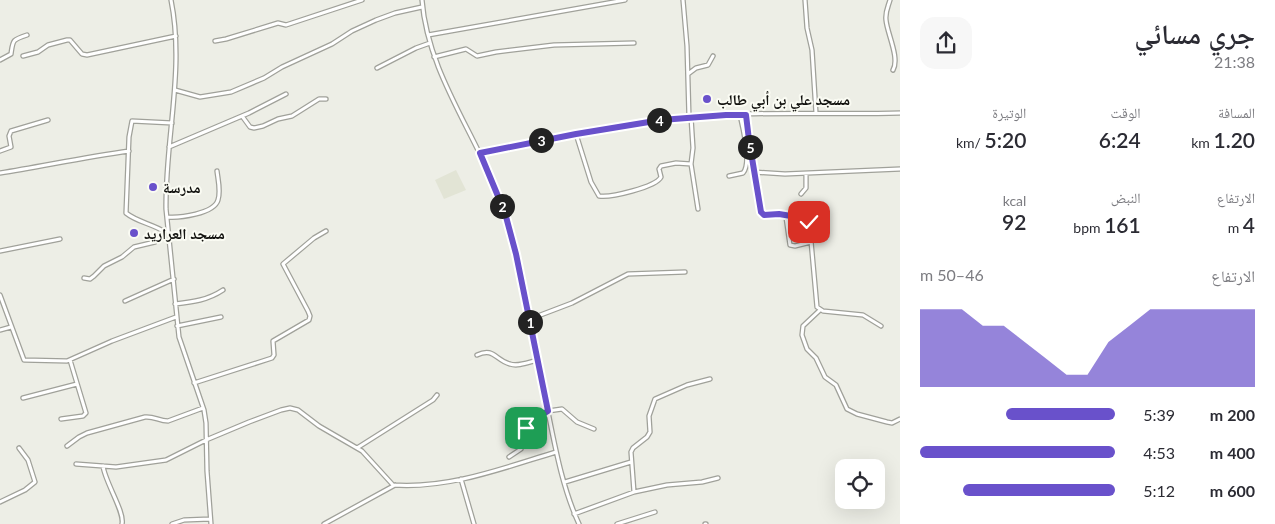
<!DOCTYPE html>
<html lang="ar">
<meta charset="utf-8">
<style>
:root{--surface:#fff;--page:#f7f7f7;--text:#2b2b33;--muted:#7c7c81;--accent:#6951cb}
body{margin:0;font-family:Lato,"Noto Naskh Arabic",sans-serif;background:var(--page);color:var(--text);direction:rtl;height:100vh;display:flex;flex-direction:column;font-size:19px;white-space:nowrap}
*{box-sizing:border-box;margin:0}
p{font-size:16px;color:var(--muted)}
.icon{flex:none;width:28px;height:28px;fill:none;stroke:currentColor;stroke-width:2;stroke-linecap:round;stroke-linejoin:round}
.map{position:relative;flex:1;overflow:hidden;direction:ltr}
.details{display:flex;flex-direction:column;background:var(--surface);width:375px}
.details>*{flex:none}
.fabs{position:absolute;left:835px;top:459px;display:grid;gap:10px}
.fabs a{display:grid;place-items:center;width:50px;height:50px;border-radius:10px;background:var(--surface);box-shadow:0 5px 20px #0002;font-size:25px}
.pin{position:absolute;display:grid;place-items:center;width:42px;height:42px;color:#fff;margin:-21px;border-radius:10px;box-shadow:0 2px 8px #0006}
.km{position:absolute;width:25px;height:25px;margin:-12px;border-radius:50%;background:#222;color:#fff;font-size:14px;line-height:25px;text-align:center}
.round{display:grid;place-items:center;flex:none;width:52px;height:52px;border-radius:15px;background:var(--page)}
.overview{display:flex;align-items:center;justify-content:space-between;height:85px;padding:0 20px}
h1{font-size:28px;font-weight:600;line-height:38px}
.figures{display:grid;grid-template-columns:repeat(3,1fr);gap:8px;height:85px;padding:5px 20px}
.figures div{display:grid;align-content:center}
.figures b{font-size:21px;font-weight:600}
.figures small{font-size:14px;font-weight:400}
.figures p{font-size:14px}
.chart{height:140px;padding:10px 20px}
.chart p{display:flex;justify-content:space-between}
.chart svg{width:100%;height:90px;margin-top:5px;fill:var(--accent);opacity:.7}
ul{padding:0 20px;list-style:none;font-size:16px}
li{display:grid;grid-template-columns:80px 60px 1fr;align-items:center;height:38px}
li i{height:12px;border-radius:6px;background:var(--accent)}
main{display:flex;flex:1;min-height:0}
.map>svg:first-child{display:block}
</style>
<main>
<section class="details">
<div class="overview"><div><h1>جري مسائي</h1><p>21:38</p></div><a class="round"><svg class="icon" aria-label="share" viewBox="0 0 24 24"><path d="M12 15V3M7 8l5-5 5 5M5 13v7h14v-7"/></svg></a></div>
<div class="figures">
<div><p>المسافة</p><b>1.20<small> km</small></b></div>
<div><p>الوقت</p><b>6:24</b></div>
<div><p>الوتيرة</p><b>5:20<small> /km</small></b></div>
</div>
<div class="figures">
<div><p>الارتفاع</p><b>4<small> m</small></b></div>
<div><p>النبض</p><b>161<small> bpm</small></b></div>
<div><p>kcal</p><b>92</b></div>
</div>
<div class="chart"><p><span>الارتفاع</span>46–50 m</p>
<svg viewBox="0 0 160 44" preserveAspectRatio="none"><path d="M0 44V6L10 6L20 6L30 14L40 14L50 22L60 30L70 38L80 38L90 22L100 14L110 6L120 6L130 6L140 6L150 6L160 6V44z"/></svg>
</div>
<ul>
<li><b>200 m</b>5:39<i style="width:56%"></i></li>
<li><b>400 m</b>4:53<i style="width:100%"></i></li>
<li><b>600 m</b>5:12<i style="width:78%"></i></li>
</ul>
</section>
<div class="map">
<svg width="900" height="524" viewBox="0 0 900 524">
<rect width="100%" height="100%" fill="#edeee6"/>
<!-- built -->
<path fill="#e2e4d5" d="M456,170l10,20 -22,9 -9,-19z"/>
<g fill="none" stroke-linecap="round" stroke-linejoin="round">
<defs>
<path id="minor" d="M171,0c14,69 -6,139 -5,209l13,128 25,73 2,13 1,48 4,53
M422,0c6,78 61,142 83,215 19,62 29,128 42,192 8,39 15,80 32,117
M683,0l4,46 2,71
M805,0l2,28 5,22 4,63
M890,0c-2,7 -5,12 -4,20 1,13 14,38 7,50
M428,35l197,-35
M215,41l11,-2 52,-16 8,2 76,-25
M23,56l15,-4 10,-7 19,-5h3l12,14 5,1 89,-19
M434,57l32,-8 11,7 19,-4 58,-7 80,-2
M0,60l11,-6c2,-14 1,-14 16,-19
M377,68l39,-20 14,-5
M688,74l8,-6 12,-3 5,-9
M175,90l25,7 31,-5 33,-14 18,-11 50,-23 20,-13 24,-11 19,-7 27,-6
M746,115l13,87 3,11 63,7v18
M242,116l8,11 4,1 9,-2 15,-7 14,-3 27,-17h7
M691,117l2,31 -2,16 7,45
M576,134l15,48 8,14c11,2 57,-9 62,-19l-2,-8 2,-3 15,-3 15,1
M169,147l80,-34 37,-19
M0,151l11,-4 -2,-11 2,-5 37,-11
M480,153c71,-15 145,-31 218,-37 67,-5 135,-1 202,-3
M754,172l31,2 115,-5
M0,173c43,-7 86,-16 129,-22
M729,176l14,-3c9,-10 0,-45 -3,-58
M801,194l5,-6v-14
M167,217c12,1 47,-3 51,-17 3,-9 0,-20 -1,-29
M786,217l4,28 5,1 16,-4
M809,219l8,88 6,4 40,4 18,11
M165,232c-12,-8 -28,-10 -39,-19l3,-76 3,-16 40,2
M0,251l60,-12
M84,278l6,1 4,-3 10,-10 18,-9 12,-10 21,-5 10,-10
M0,295l24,65 43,1 45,-20 64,-24
M125,301l49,-22
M175,304c18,-2 33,-4 48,-14
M820,310l-17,16 -1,9 5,14 9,9 9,19 11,8 11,24 10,5 30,8 5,1 8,-4
M530,319l42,-16 56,-29 57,-2
M177,326l44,-9
M0,330l11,-3
M477,355c17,-8 18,5 33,9 8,3 19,-2 28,-4
M194,383l78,-25 2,-3 -1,-14 36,-21 1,-4 -2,-5 -25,-47 31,-26 12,-7
M23,398l54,-14
M61,419l22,-3 3,-3 -16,-53
M67,446l12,-9 8,-4 58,-16c9,-1 14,4 23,4l35,-13
M357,448l76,-48 4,-5
M509,457l12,-8 7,-25 20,-13 14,-2 15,13 17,7
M76,464l40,3 50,-7 40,-20 43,-18 32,-12 9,-2 8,2 21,16 43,25 31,34c56,4 110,-17 163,-33
M103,466c2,16 22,46 19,58
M461,479l13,45
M565,482l66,-20
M634,492l-3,-40 2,-4 14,-11 3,-5 -1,-16 6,-17 32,-14 23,-6
M0,502l25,-12 10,-8 -7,-22 -9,-12
M574,514l60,-22 33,-7 35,-3 16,-4
M172,524l12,-4 26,-1
M324,524l71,-39
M617,524l38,-12
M705,524h1"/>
</defs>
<!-- minor casing -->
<use href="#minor" stroke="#a0a19a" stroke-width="5.5"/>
<!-- minor -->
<use href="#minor" stroke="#fff" stroke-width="3"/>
</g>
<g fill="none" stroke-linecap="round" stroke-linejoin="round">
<defs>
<path id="route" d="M526,428l4,-6 18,-11 -32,-157 -11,-41 -25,-60 96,-19 85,-14 65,-5h20l3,25 12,72 3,3 15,-1 30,5v3"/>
</defs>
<!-- route casing -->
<use href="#route" stroke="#fff" stroke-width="10"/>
<!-- route -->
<use href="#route" stroke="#6951cb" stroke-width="6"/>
</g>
<!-- markers -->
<g fill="#6951cb" stroke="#fafbf3" stroke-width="2">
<circle cx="707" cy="99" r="5"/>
<circle cx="153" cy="187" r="5"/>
<circle cx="134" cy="233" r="5"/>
</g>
<g text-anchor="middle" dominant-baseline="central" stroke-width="4" stroke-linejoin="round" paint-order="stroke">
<!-- poi labels -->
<g font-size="15" font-weight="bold" fill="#11110e" stroke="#fafbf3" text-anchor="start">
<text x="717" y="99">مسجد علي بن أبي طالب</text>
<text x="163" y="187">مدرسة</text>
<text x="144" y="233">مسجد العراريد</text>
</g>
</g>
</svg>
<div class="fabs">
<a><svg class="icon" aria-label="locate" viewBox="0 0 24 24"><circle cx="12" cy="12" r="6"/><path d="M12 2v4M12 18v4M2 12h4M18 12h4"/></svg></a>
</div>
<div class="pin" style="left:526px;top:428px;background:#1e9e55"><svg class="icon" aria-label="arrive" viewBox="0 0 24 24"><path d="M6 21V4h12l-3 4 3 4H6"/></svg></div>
<div class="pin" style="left:809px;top:222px;background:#d93025"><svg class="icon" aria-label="check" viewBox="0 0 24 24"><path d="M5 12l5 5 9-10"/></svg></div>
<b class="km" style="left:530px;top:322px">1</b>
<b class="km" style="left:502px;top:206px">2</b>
<b class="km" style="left:541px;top:140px">3</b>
<b class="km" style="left:659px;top:120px">4</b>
<b class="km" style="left:750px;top:147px">5</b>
</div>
</main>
